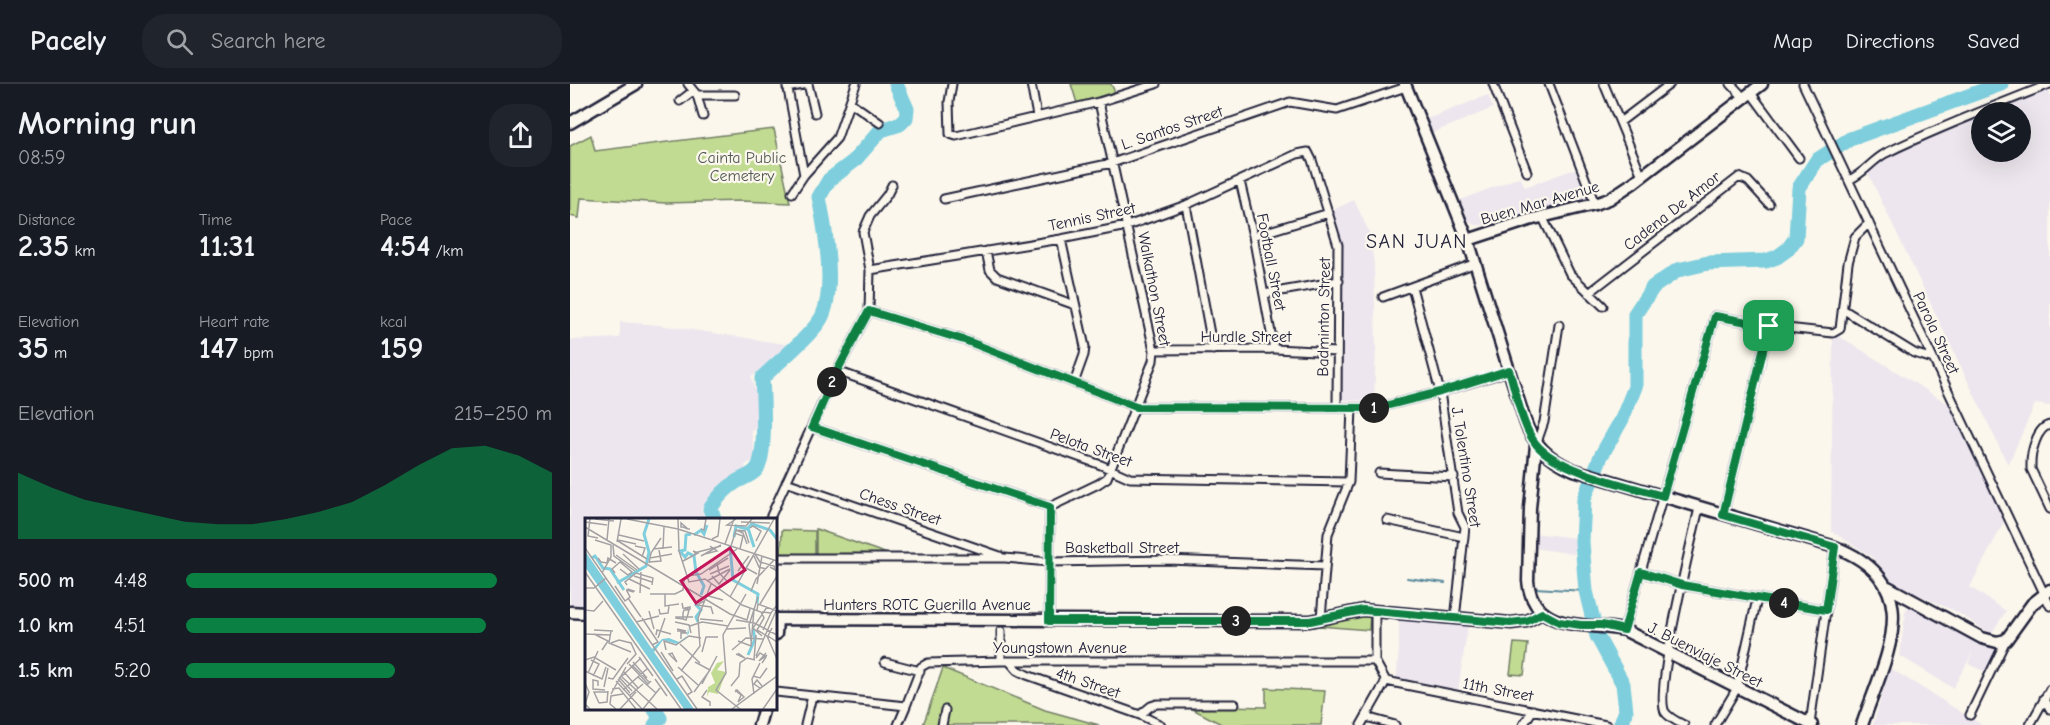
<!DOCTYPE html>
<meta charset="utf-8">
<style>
:root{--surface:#171b24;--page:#20242c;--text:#f1f3f6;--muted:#9ea1a6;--line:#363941;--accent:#0b8043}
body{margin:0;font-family:"Comic Neue",sans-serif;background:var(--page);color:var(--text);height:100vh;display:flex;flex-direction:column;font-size:22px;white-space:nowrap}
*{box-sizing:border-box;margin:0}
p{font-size:20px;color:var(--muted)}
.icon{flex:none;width:33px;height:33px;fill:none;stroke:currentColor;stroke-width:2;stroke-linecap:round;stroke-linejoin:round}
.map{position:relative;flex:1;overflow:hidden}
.side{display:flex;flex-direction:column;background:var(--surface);width:570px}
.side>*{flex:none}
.controls{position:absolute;left:1401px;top:18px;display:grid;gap:12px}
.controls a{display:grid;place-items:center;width:60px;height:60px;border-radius:50%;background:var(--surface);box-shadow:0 6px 24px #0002;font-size:30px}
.pin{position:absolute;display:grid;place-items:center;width:51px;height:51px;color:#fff;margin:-26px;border-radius:12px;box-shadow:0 3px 9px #0006}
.km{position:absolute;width:30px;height:30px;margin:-15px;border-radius:50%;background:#222;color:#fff;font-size:16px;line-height:30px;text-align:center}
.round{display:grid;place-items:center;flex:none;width:63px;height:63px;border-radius:24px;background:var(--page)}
.overview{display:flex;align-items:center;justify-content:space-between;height:102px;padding:0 18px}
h1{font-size:33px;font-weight:800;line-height:45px}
.stats{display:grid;grid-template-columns:repeat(3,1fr);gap:9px;height:102px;padding:6px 18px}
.stats div{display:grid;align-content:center}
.stats b{font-size:30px;font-weight:800}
.stats small{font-size:16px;font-weight:400}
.stats p{font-size:16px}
.chart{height:168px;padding:12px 18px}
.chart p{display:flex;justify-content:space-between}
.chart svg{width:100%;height:108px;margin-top:6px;fill:var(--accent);opacity:.7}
ul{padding:0 18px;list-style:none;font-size:20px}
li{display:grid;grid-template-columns:96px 72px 1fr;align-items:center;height:45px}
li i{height:15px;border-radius:8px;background:var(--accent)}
header{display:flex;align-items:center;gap:36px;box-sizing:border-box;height:84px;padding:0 30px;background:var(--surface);border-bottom:2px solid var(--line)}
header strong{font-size:28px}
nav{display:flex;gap:33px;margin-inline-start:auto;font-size:21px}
.search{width:420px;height:54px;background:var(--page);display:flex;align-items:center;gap:15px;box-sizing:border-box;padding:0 21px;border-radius:24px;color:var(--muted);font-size:22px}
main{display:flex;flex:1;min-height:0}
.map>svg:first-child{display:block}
</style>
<header>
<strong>Pacely</strong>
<div class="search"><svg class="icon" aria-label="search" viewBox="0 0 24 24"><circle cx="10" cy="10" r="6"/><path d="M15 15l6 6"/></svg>Search here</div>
<nav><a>Map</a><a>Directions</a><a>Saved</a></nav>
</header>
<main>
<section class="side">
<div class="overview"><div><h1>Morning run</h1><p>08:59</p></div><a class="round"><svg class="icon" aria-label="share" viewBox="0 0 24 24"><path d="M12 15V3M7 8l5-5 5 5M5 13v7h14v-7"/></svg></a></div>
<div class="stats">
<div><p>Distance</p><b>2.35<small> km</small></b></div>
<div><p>Time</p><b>11:31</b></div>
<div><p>Pace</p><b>4:54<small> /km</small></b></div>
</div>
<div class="stats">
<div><p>Elevation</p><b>35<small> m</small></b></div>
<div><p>Heart rate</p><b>147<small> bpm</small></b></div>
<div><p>kcal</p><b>159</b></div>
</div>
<div class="chart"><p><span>Elevation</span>215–250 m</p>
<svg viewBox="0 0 160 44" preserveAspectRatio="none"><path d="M0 44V17L10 23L20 28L30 31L40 34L50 37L60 38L70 38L80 36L90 33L100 29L110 22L120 14L130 7L140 6L150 10L160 17V44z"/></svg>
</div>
<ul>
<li><b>500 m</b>4:48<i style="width:85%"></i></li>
<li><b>1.0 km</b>4:51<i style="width:82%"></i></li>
<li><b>1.5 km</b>5:20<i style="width:57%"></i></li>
</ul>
</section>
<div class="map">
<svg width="1480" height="641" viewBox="0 0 1480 641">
<rect width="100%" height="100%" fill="#fbf7ec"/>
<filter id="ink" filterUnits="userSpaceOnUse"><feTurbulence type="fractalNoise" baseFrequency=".0167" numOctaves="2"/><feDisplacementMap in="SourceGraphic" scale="12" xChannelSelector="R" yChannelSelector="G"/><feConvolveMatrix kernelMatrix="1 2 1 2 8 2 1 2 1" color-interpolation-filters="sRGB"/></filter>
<g filter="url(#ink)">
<!-- built -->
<path fill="#ede6ee" d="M1480,3v319l-15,-2 -27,61 -140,-292 16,-17 97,-43 1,39h38v-40h-36z
M918,11l5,13 -61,25 -5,-14z
M1005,85l12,29 -33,11 -70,16h-10l-7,-6 -7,-19 60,-23 5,10z
M784,116l15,32 5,31 2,85 -2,53 -33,-1 2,-88 -1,-68 -9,-34z
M50,238l40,3 132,20 -41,32 5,17v34l-5,3 5,28 -11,6 1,7 -26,17 -19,19 5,11 -120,1v88l-16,-1v-267l50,-2z
M1269,252l111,69 55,115 -35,67 36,24 -15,23 -36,-23 -63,-27 -19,-20 1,-6 -43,-27 2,-194z
M964,449l42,5 -2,16 -41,-6z
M1339,521l68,38 2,-2 19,9 -10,23 -20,-9 5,-12 -20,36 -53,-32 4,-34 2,-5 -2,-2z
M829,532l69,9 -10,65 -62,-9 3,-31z
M1320,584l92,57h-109z"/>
<!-- green -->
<path fill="#c2db92" stroke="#727e66" stroke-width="1.5" d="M501,0h40l4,8 -38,11z
M204,45l16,74 -49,-2 -75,2 -85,-5 -2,20 -9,-2v-70l21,-11 4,16z
M246,445l80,28 -80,-2z
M212,446l33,1v24l-34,-1z
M800,530l-1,16 -50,-4z
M944,559l14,1 -4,31 -14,-1z
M373,584l102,42 54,15h-176z
M696,604l59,3 -4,34h-98l-38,-20 81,2z"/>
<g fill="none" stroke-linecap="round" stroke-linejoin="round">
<!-- stream -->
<path stroke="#5a899c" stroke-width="2" d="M837,494l38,5
M965,504l51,3"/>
<!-- river -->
<path stroke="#7fcedd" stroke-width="15" d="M145,436l-5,-11c7,-11 15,-20 26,-27 6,-4 15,-6 20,-12 11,-12 7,-74 6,-92 18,-18 41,-35 56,-55 20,-25 7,-96 1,-126l10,-17 25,-19 27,-31 19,-6 6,-6 1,-9 -11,-25
M84,624l6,10 -5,7
M1050,641l6,-14 -3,-27 -26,-48 -11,-45 -4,-49 2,-43 17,-43 21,-37 13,-32v-73l18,-27 25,-17 30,-7 58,-2 11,-4 11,-8 8,-11 3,-50 18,-28 33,-21 151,-55"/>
<defs>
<path id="street" d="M118,0l9,11 6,21
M217,0l17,91
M382,0l-3,18 1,32 6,2 143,-34 57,-18
M461,0l6,32
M923,0l34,88
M979,0l46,120
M1034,0l38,92
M1161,0l14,15
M1233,0l247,522
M217,4l21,-4 7,29
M1181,9l48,65
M127,11h38
M110,17l13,-10
M280,18l30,21
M1050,38l50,-38
M1279,96c17,-8 22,-19 37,-27 53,-26 109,-47 164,-69
M670,97l13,55 21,113
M222,109l12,-18 33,-37 19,-54
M374,115l168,-36 178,-61 47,8 69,-23
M616,121l27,145
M973,134l27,56 33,32
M683,152l76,-23
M491,155l24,108 -1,8 -10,28
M416,167l4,19 7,7 78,28
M300,186l191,-31 66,-13 59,-21 111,-51 11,-2 4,8 26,85 -1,163
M842,203l28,105 18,121 7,14 -10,92
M1019,209l150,-116 9,4 21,23
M694,210l75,-13
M813,213l93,-34
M1274,226l70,43 19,6
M299,227l98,30 169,66 241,1 63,-16 69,-21
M584,266l120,-1 63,3
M267,287l264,94 29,13 219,4
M1480,341c-13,2 -19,27 -19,39v5l19,40
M242,343l238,80
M966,361l8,-23 15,-97
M809,389l75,4
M216,398l214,74
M1153,431l46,-189
M199,436l68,-149 32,-60 1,-41 -7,-38 7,-16 17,-21 5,-10
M817,436l77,17
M206,474h229l44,4 119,-2 157,6
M1071,488l41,13 144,25
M751,534l7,-84 21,-52 3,-74
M479,537l1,-114 48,-23 9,-6 46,-117 1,-11 -55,-248
M1054,546l91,-314 54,10 64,7 7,-4 8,-66 7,-26 14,-14
M431,547v30
M315,578l35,9
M440,578l7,8 10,5 113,40 21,10
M816,597l220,44
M206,608l130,14 15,-39 7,-4 73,-2h374
M1474,614l6,11
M570,631l11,-9 6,-2h78
M1400,631l36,-75
M796,633l29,8
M1240,640l25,-177
M235,641l7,-29
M328,641l8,-19
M372,641l3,-15
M791,641l25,-44 -11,-20v-51
M953,641l10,-15
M1114,641c-6,-3 -15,-7 -19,-13 -11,-20 27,-173 34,-204
M1145,641l22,-37 20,-89
M1460,641l20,-36"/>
<path id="secondary" d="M835,0l63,156 57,181c8,24 25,39 49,49l261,77c94,37 51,108 27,178
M0,39l66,-39
M898,156l61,-20 66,-16 14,-5 24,-16 129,-99
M966,361l-6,63 -2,73c5,52 58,41 96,49l188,95
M1318,503l94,51 15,4 9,-2 26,-36 18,-14
M0,528l16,1
M206,535l534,2 53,-11 148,13 16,-2 15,-8
M206,550l1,-15
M189,641l5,-17"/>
</defs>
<!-- street casing -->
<use href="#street" stroke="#22223b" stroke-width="11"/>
<!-- secondary casing -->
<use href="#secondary" stroke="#22223b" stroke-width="15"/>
<!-- street -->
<use href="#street" stroke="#fbf7ec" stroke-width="7"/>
<!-- secondary -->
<use href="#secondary" stroke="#fbf7ec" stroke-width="10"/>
</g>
</g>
<g fill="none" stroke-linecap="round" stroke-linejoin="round" filter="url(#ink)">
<defs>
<path id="route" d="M299,227l98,30 169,66 241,1 63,-16 69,-22c7,22 13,57 27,74 21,27 93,42 127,52l52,-180 54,10 -46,189 112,32 -9,63 -144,-25 -41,-13 -17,58 -22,-5h-21l-22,-3 -17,-9 -15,8 -17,2 -147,-13 -53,11h-261l1,-114 -238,-80 25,-56z"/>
</defs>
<!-- route casing -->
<use href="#route" stroke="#fff" stroke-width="12"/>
<!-- route -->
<use href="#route" stroke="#0b8043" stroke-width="8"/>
</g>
<g text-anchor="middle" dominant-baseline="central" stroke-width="4.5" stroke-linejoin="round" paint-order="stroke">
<!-- street labels -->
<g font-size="16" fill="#22223b" stroke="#fbf7ec">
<text transform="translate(602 44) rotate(-19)">L. Santos Street</text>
<text transform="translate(970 119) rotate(-16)">Buen Mar Avenue</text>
<text transform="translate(1102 127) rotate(-38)">Cadena De Amor</text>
<text transform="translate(522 133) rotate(-12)">Tennis Street</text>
<text transform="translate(701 178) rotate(79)">Football Street</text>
<text transform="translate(584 205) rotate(79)">Walkathon Street</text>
<text transform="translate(754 233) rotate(-89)">Badminton Street</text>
<text transform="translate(1366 249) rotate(65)">Parola Street</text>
<text x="676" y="253">Hurdle Street</text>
<text transform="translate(521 364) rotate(20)">Pelota Street</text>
<text transform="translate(896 383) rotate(81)">J. Tolentino Street</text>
<text transform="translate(330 423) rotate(19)">Chess Street</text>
<text x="552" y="464">Basketball Street</text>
<text x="357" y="521">Hunters ROTC Guerilla Avenue</text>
<text x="490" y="564">Youngstown Avenue</text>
<text transform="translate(1135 571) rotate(27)">J. Buenviaje Street</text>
<text transform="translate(518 599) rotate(19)">4th Street</text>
<text transform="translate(928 606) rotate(11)">11th Street</text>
</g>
<!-- park labels -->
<g font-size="16" fill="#525a55" stroke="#fbf7ec">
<text x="172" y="74">Cainta Public<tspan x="172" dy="18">Cemetery</tspan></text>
</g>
<!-- quarter labels -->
<g font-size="20" letter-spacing="1.5" fill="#22223b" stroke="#fbf7ec">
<text x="847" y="157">SAN JUAN</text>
</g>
</g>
<!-- overview -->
<g transform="translate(15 434)">
<rect width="192" height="192" fill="#fbf7ec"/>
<path d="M139,143l-7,9 9,2 -8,22 -9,-2 -2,5 1,-10 7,-4 -4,-10 6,-10z" fill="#c2db92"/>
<path d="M0,33l67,98 10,-10 7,-1 10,4 8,-6 1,-8 1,5 -4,6 -8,5 -14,-4 -9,12 40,57h-10l-99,-142z" fill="#7fcedd"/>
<path fill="none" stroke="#7fcedd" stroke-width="3" d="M163,10l6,19M106,16l-5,1 -1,15 -5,1 5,6 3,-4 6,3 2,16 8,14 -3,9M109,17l7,-5 3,4 3,-9M149,19l2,-11 11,3 5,-5 18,6 7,9M145,28l3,34 25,14 -1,9M7,40l3,-2 8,12 7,1 14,21M32,65l29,-17 3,-14 -5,-18 5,-15M110,86l6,6 -5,7 2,5M163,137l7,-16 -2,-10"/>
<path fill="none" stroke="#a4a2a5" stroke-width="1.5" d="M0,1v3l22,3M5,1l-2,17 10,2M10,1l19,2M42,1l51,10 99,32M93,1l1,32 10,31 16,-3 37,26 19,7 3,6 -7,12 10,6 10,23M112,1h9l-2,11 -3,-1M151,1l-9,6 19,1 6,-7M156,4l29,1M0,9l145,87 17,6 3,-11M165,10l3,-2 8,5 -5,10M103,11l-7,-6v4h2l5,2h2M151,12l9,1 4,12M149,15l9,3 -3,13M34,17l25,6M127,21l6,-3 2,-17M10,22l16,5v12l-9,16M22,22l2,-21M33,22l18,4M33,23l29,18M32,24l4,-23M140,26l9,-25M28,27l1,11 21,15M50,28l10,2 -3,9M146,28l5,-16 7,3 4,11M0,30l112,161M68,31l19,-2M78,31l1,-22M109,35l27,-7M38,36l16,15M120,36l12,-3 -7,-5M169,36l-8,14 11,6M170,36l5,8 14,4 1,4 -5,-3M31,37l21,15M116,38l20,-11M169,38l5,11 7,2M13,40l3,4 6,1 1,-5 8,5M65,40l22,-4M98,43l15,-8 -5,-2M64,44l12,-1 -2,-11M64,45l2,-10 10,-15M132,45l2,10 8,8M124,52l19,-12M153,53l11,-15M0,54l96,137M30,55l-3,-4 8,-7 12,10 -4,3 -8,-6M125,56l19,-8M49,58l18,6M102,58l14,-2 36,-25M127,58l7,8 11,-14M44,61l21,10M122,63l23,-12M172,66l5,-28M42,67l-2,-3 11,-9 17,5 -1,7M30,68l10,15 5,-4 -3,-6v-1l1,-1 6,2 -1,1 -6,-2h-1M0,70h9l12,-10M166,73l5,-12 18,-19M55,75l1,-21M65,76h25l8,-4 1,-10M80,76v12l14,-2M120,77l18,5M145,79l44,-78M43,80l13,19M119,83l-7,4 14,2 2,7M97,85l1,5 7,1v-2l-5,1M175,86l17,-28M74,91l1,5 8,-1 1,-7M0,92l9,1 9,-10M172,92l1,-6 19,7M64,93l5,18M177,94l9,1 6,-8M57,100l16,24 -6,3M98,101v-6l1,-3h5l-1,4 -2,6 -3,-1 -7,-1v-1h17M115,101l23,2M151,102l18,3 23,12M51,104l23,-6M90,104l14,3 2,8M105,108l12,-4 26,4M187,110l-4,8 9,6M142,111l19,-1M9,112l19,1M178,112l8,-17M26,113l-2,12 22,9M92,113h9l-9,-2M96,115h6l-6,-1v7M0,116l25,1M9,116l14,7 -6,9M71,117l1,-5 14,4M177,118l-9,-8 14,-21M73,120l7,-20M153,123l13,5 3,-37M166,123l-2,-16 9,-28M26,125l8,-3 12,3 5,11 -9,10M95,126l20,19M81,132l-2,-9 12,4 13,-9 12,2M147,132l14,-12 17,1M76,134l12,19M117,134l4,-15h12M87,135l5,9 -8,-8 4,-1M181,135l-7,8 8,-6M151,136l9,4 -7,-5M171,138l20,-45M54,139l14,19M171,140l4,-5 6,4 -4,6M0,142l9,-3 22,13M6,142l8,4 -6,12M169,142l2,-25M48,144l14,16M44,146l19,20 3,-3M47,147l18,18M93,149l20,18M0,153l17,8 4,-12M96,153l19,-25 -2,-28 13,-34M39,154l14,16M3,155l10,-22M168,158l7,2 7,-10M34,159l13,14M36,159l20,-19M37,159l35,32M53,159l18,16M23,160l5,1 15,-21M33,161l12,14M70,161l12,17M92,161l5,-3 10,16 -5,3M31,163l26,28M0,165l4,9 -4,12 5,5M117,166l15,-28M13,168v-5l-5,-1v9l12,1M146,168l8,-10 1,-13 7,-5 8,2M19,169l4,-19M175,170l-6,-4 3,-4 5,6M27,171l7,-1 17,21M38,172l25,-22M122,172l-5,7 8,5v4M109,174l16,-22 -15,-8M150,174l1,-1v-1h1l7,7 -6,5 3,-7 -5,-4M26,176l15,-27M169,176l-2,-15 8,-16M44,178l14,-12M14,185l-5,-11h14M14,185l8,-1 1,-11M31,191l-6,-5 1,-8 12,-2M35,191l16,-17M58,191l17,-21M147,191l45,-33M155,191l-24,-19 10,-17 -3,-38 23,-41M178,191l14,-20"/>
<path fill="#c2185b" fill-opacity="0.15" stroke="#c2185b" stroke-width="3" d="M145,30l15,22 -49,33 -15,-22z"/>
<rect width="192" height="192" fill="none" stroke="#22223b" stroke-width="3"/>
</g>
</svg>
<div class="controls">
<a><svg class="icon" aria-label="layers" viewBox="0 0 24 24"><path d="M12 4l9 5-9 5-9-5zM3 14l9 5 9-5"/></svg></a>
</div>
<div class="pin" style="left:1199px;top:242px;background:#1e9e55"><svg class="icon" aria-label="arrive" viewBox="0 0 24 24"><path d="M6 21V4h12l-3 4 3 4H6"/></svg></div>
<b class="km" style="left:804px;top:324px">1</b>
<b class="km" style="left:262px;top:298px">2</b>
<b class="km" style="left:666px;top:537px">3</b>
<b class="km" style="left:1214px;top:519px">4</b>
</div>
</main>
